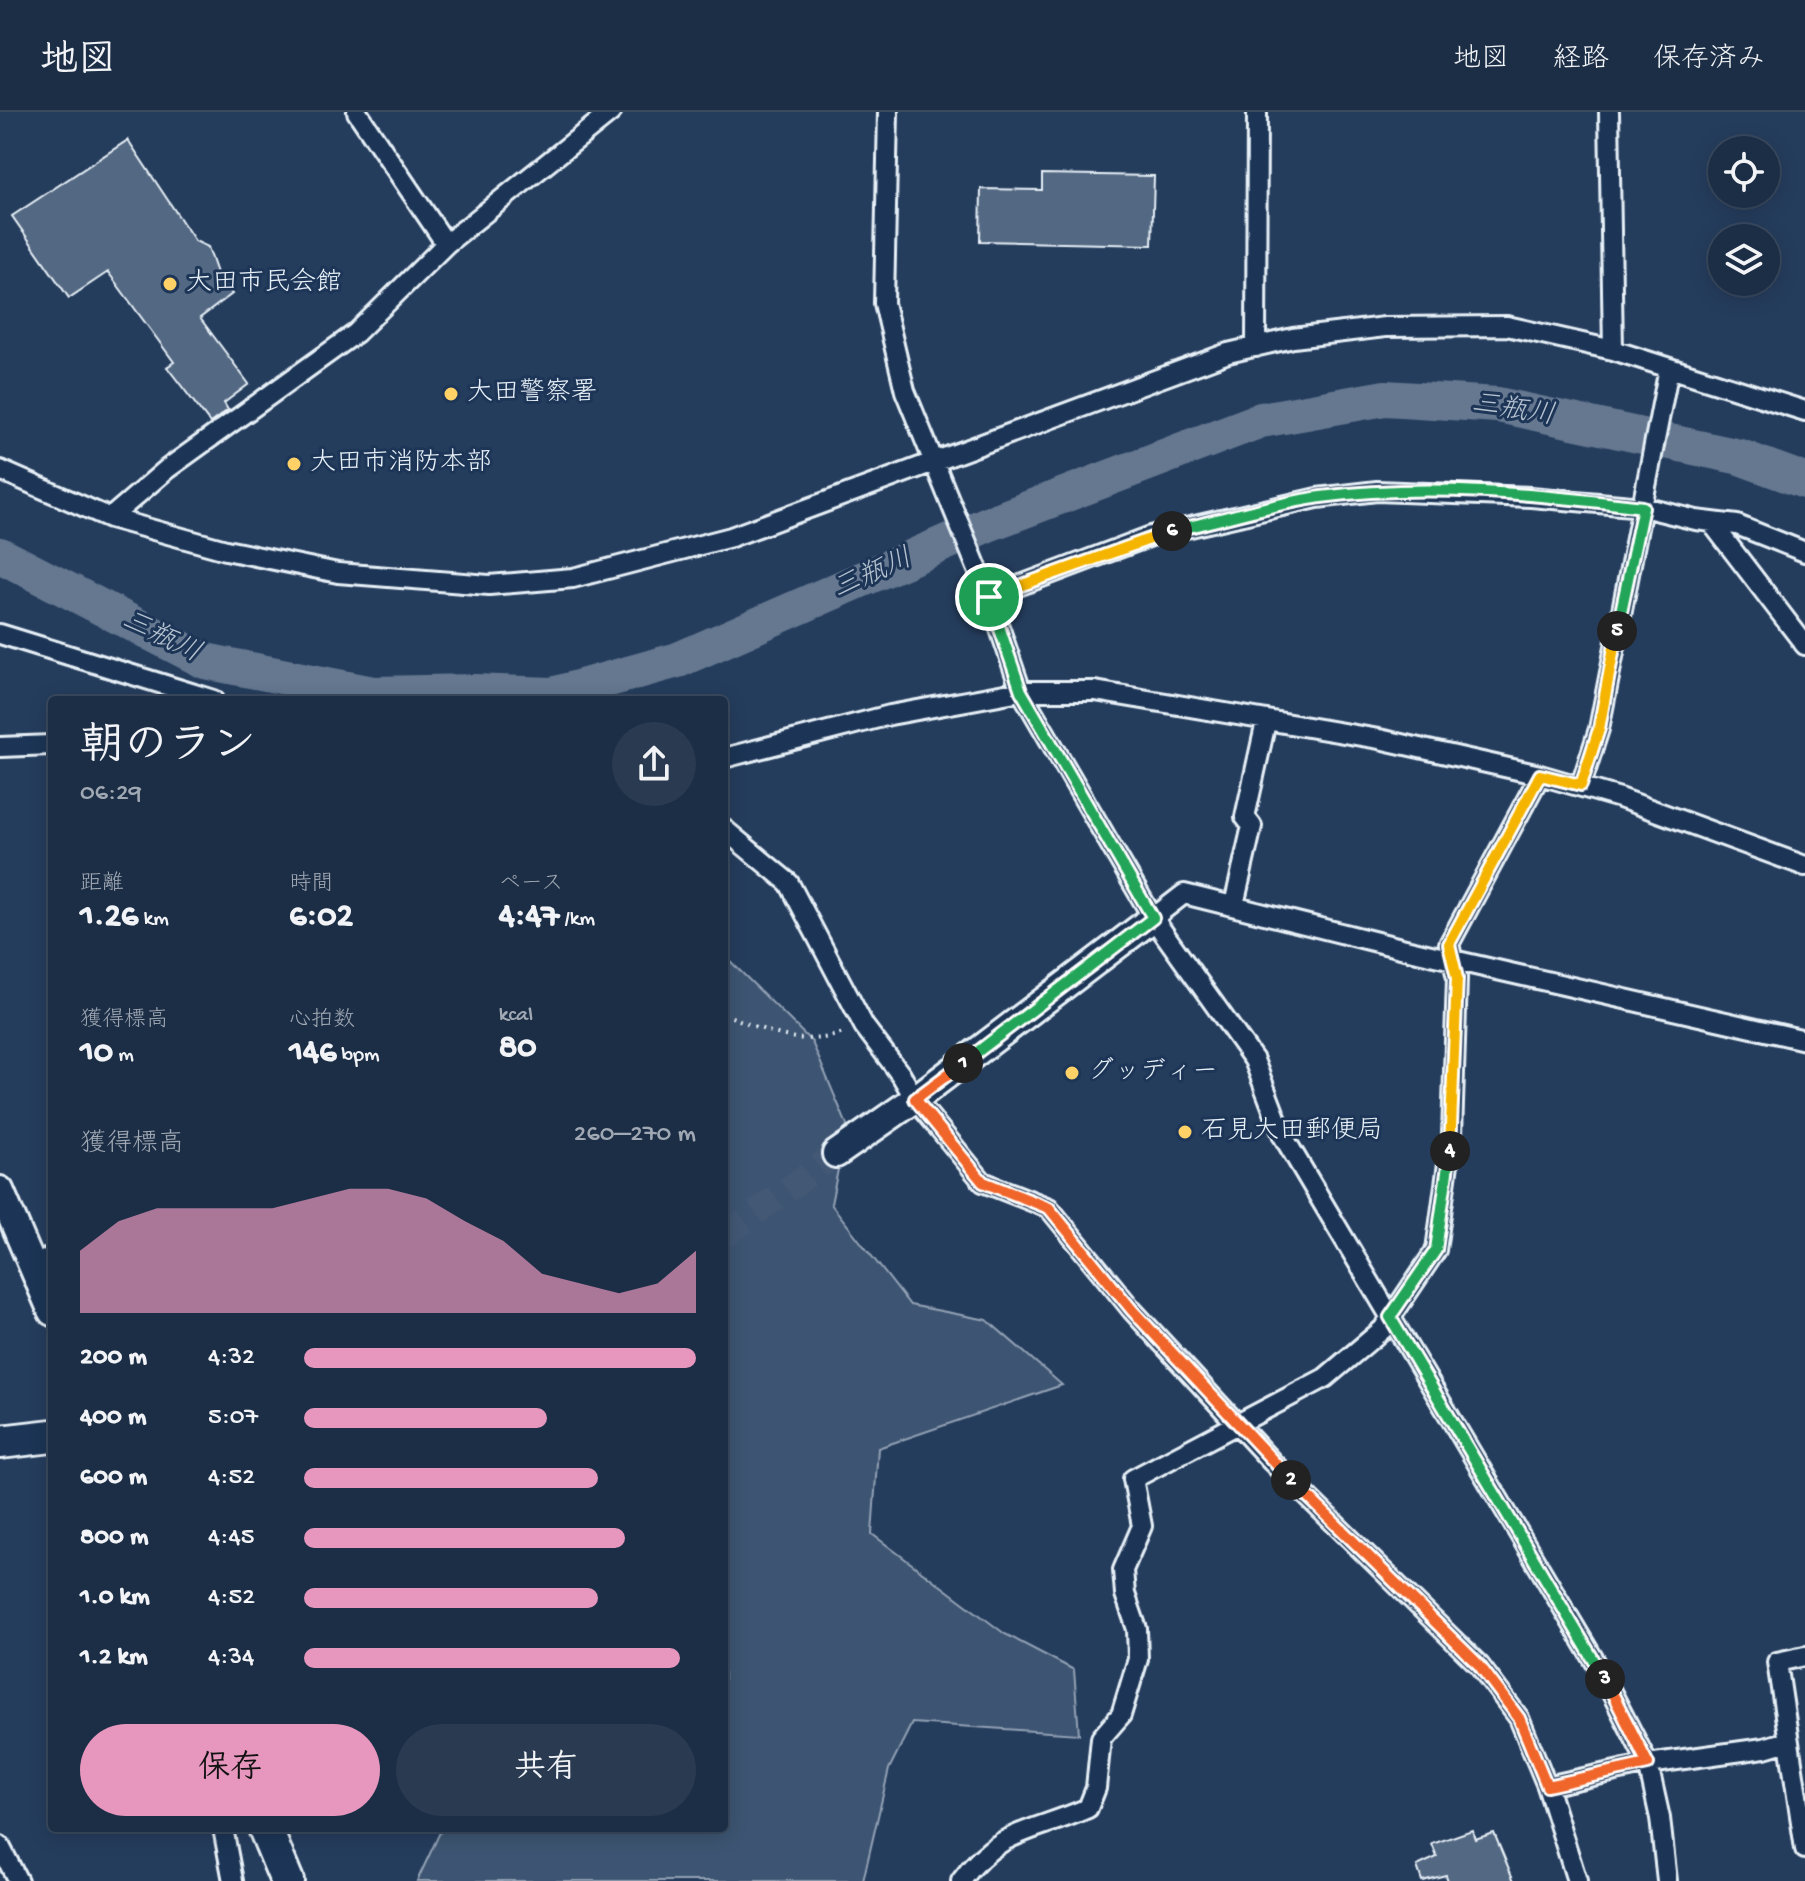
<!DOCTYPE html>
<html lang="ja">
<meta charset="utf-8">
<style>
:root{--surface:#1c2e46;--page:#293a51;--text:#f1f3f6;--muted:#a0a8b3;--line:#3a4a5f;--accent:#e797bd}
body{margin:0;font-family:"Gochi Hand","Klee One",sans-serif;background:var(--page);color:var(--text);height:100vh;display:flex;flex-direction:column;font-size:30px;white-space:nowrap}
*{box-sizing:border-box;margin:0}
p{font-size:26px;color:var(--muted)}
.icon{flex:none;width:44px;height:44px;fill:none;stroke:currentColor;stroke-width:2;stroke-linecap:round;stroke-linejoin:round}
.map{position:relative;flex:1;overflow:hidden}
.drawer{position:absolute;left:48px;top:584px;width:680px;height:1136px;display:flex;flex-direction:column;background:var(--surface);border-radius:8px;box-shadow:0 4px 20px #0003,0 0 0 2px var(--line)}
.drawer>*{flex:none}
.buttons{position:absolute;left:1708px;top:24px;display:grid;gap:16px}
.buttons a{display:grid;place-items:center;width:72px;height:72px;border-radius:50%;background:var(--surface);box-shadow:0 4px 20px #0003,0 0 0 2px var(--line);font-size:40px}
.pin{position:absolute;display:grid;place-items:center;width:68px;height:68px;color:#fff;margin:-34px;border:4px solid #fff;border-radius:50%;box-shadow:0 2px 8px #0007}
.km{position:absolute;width:40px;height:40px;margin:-20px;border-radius:50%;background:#222;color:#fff;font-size:22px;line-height:40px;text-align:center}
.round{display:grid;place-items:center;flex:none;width:84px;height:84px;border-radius:42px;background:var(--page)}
.overview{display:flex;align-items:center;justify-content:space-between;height:136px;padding:0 32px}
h1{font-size:44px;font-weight:700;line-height:60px}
.metrics{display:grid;grid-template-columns:repeat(3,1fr);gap:12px;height:136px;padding:8px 32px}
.metrics div{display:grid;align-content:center}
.metrics b{font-size:34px;font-weight:700}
.metrics small{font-size:22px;font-weight:400}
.metrics p{font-size:22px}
.chart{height:224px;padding:16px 32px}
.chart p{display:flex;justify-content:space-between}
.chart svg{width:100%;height:144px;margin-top:8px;fill:var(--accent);opacity:.7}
.button{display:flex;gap:16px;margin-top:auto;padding:16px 32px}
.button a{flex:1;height:92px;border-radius:48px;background:var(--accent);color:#111;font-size:32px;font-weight:700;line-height:92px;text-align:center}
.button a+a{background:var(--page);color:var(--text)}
ul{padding:0 32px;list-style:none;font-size:26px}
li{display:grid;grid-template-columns:128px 96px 1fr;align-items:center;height:60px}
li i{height:20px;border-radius:10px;background:var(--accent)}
header{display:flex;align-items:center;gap:48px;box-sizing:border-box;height:112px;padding:0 40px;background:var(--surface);border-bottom:2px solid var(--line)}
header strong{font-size:38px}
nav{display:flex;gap:44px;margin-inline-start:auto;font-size:28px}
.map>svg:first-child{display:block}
</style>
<header>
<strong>地図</strong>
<nav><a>地図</a><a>経路</a><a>保存済み</a></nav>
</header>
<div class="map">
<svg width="1805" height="1769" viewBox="0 0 1805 1769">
<rect width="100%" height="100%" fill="#253d5d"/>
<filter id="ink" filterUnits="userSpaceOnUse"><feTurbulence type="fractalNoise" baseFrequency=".0125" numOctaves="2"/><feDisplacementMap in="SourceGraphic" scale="16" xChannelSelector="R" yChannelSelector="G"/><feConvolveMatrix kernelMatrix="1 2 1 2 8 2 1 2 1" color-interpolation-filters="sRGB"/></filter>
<g filter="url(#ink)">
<!-- green -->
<path fill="#3e5472" stroke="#93a2b5" stroke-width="2" d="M724,843l88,87 35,83 -16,79 79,101 77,15 75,65 -184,63 -6,86 133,100 69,36 5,64 -167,-11 -23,46 -26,112h-446l25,-53h282z"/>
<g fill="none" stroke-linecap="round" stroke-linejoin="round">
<!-- river -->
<path stroke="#657890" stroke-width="36" d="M0,443l205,106 168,33 102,-2 77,3 126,-35 310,-136 273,-104 124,-22 113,7 242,52 65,24"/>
</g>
<!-- building -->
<path fill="#536782" stroke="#e8f1f8" stroke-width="2" d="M128,28l67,101 13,6 9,26 15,21 -32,24 49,66 -25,19 4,7 -18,13 -43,-56 7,-5 -66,-90 -39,26 -57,-82z
M1042,62l112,2 -2,69 -172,-4 1,-52 61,1z
M1472,1718l3,9 19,-6 20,48h-66l-2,-6 -24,6 -5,-15 20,-9 -5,-13z"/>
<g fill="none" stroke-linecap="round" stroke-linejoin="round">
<!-- secondary-tunnel -->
<path stroke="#425874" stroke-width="26" stroke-dasharray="26 13" stroke-linecap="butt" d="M724,1124l112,-82"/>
<defs>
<path id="street" d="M357,0l89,132
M888,0l-4,191 21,88 84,206 32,94 132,227 101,142 29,76 317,534 48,94 12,54 7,63
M1609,0l4,238
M1256,235l1,-235
M0,358l110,48 116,32 112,23 151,12 84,-7 158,-41 497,-184 65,-15 92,-11 122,-1 106,24 192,61
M110,406l57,-49 189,-136 90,-89 165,-132
M1711,410l94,123
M989,485l162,-61 166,-38 60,-7 154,6 112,10 53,13 41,5 68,27
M0,522l214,66
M0,635l52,-2
M724,646l166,-43 131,-24h74l284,48 161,36 80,23 185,68
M1581,673l18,-56 70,-361
M724,717l65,54 75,143 37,49 14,24 68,83 66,26 83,102 140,152 207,203 40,53 28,68 30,95
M1234,793l18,-79 -7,-9 21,-95
M1153,806l31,-24 225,56 396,90
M33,1155l19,-11
M1805,1544l-28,6 28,187
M1547,1674l101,-22 116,-16 24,-7
M223,1716l10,53
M0,1734l18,35
M961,1769c39,-53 71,-48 127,-73l8,-20 5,-50 20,-23 17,-56 -1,-30 -12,-35 -2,-24 19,-44 -9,-47 192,-101 58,-49 53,-79 16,-115 5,-157 -8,-34 91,-169"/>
<path id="secondary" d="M836,1042l79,-55 238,-181
M0,1078l52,122"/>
<path id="highway" d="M0,1330l52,-6
M265,1716l22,53"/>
</defs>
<!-- street casing -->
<use href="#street" stroke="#e8f1f8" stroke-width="24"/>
<!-- secondary casing -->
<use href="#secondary" stroke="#e8f1f8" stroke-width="32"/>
<!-- highway casing -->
<use href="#highway" stroke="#e8f1f8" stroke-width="38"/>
<!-- path -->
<path stroke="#e8f1f8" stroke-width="4" stroke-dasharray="2 6" stroke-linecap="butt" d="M724,902c44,17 75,35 122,18"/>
<!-- street -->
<use href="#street" stroke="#1d3557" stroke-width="18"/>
<!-- secondary -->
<use href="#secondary" stroke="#1d3557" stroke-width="26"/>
<!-- highway -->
<use href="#highway" stroke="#1d3557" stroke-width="32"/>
</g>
</g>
<g fill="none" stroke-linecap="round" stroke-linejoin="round" filter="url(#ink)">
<defs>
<path id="split-1" d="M963,951l190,-145 -132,-227 -32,-94"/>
<path id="split-2" d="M963,951l-48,36 68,83 66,26 83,102 159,170"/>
<path id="split-3" d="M1291,1368l188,185 40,53 28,68 101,-22 -43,-85"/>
<path id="split-4" d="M1450,1039l-14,99 -46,67 215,362"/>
<path id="split-5" d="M1450,1039l7,-173 -8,-34 91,-169 41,10 18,-56 18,-98"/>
<path id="split-6" d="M1172,419c49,-11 99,-27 149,-34 105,-14 217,-3 322,10l-26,124"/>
<path id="split-7" d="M989,485l183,-66"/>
</defs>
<!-- split-1 casing -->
<use href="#split-1" stroke="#fff" stroke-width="16"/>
<!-- split-2 casing -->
<use href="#split-2" stroke="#fff" stroke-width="16"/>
<!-- split-3 casing -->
<use href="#split-3" stroke="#fff" stroke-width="16"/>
<!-- split-4 casing -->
<use href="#split-4" stroke="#fff" stroke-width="16"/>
<!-- split-5 casing -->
<use href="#split-5" stroke="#fff" stroke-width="16"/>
<!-- split-6 casing -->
<use href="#split-6" stroke="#fff" stroke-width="16"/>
<!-- split-7 casing -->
<use href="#split-7" stroke="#fff" stroke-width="16"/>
<!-- split-1 -->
<use href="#split-1" stroke="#22a559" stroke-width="10"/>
<!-- split-2 -->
<use href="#split-2" stroke="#f0652b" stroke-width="10"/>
<!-- split-3 -->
<use href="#split-3" stroke="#f0652b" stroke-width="10"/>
<!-- split-4 -->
<use href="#split-4" stroke="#22a559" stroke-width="10"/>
<!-- split-5 -->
<use href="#split-5" stroke="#f5b400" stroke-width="10"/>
<!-- split-6 -->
<use href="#split-6" stroke="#22a559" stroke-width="10"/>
<!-- split-7 -->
<use href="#split-7" stroke="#f5b400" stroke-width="10"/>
</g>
<!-- markers -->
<g fill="#ffd166" stroke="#1d3557" stroke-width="3">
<circle cx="170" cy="172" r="8"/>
<circle cx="451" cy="282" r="8"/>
<circle cx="294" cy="352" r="8"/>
<circle cx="1072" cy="961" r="8"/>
<circle cx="1185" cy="1020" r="8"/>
</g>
<g text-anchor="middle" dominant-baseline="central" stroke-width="6" stroke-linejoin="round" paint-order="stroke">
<!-- poi labels -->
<g font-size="26" fill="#e8f1f8" stroke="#1d3557" text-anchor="start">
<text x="186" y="172">大田市民会館</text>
<text x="467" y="282">大田警察署</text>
<text x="310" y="352">大田市消防本部</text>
<text x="1088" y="961">グッディー</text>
<text x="1201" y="1020">石見大田郵便局</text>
</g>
<!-- water labels -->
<g font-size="28" font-style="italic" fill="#b4c1ce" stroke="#1d3557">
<text transform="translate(1513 299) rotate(9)">三瓶川</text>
<text transform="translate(873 463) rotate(-24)">三瓶川</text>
<text transform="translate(161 526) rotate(26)">三瓶川</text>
</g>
</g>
</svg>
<div class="buttons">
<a><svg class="icon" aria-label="locate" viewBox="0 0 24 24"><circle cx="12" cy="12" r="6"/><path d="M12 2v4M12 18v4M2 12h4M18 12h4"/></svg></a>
<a><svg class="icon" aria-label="layers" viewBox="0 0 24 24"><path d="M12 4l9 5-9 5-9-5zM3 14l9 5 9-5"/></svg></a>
</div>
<div class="pin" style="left:989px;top:485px;background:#1e9e55"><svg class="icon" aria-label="arrive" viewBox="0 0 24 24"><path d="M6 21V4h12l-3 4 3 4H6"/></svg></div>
<b class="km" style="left:963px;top:951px">1</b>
<b class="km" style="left:1291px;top:1368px">2</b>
<b class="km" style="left:1605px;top:1567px">3</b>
<b class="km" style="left:1450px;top:1039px">4</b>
<b class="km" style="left:1617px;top:519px">5</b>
<b class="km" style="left:1172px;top:419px">6</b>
<section class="drawer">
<div class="overview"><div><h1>朝のラン</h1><p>06:29</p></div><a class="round"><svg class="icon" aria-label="share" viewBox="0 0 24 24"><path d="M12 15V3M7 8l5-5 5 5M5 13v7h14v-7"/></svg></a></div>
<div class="metrics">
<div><p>距離</p><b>1.26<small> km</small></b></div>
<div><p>時間</p><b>6:02</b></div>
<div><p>ペース</p><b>4:47<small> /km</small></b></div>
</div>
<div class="metrics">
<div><p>獲得標高</p><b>10<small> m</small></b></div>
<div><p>心拍数</p><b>146<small> bpm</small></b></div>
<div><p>kcal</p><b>80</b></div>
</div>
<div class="chart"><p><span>獲得標高</span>260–270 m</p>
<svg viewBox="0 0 160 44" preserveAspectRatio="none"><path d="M0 44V25L10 16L20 12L30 12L40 12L50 12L60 9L70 6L80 6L90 9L100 16L110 22L120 32L130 35L140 38L150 35L160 25V44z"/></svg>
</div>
<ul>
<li><b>200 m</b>4:32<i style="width:100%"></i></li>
<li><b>400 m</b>5:07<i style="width:62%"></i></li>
<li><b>600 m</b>4:52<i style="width:75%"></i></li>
<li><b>800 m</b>4:45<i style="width:82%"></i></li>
<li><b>1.0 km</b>4:52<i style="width:75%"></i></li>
<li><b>1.2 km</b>4:34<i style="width:96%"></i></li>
</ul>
<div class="button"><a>保存</a><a>共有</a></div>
</section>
</div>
